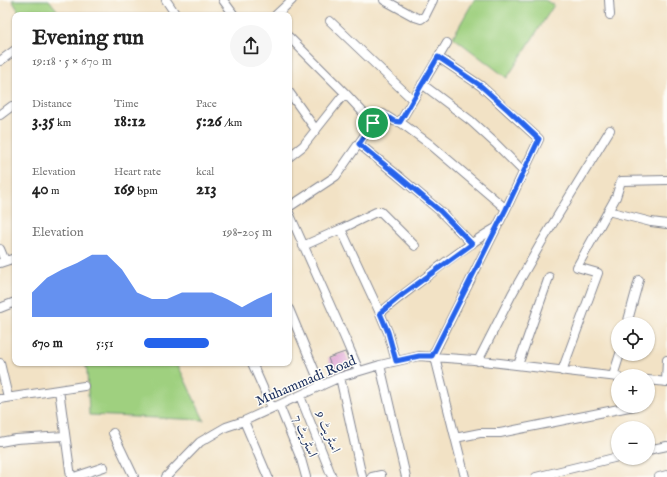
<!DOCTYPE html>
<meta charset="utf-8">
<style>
:root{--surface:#fff;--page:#f6f6f6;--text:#222;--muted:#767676;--accent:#2563eb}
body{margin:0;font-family:"IM FELL English",Amiri,serif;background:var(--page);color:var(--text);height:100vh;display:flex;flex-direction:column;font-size:15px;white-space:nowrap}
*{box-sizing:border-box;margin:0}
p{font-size:13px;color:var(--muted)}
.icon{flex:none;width:22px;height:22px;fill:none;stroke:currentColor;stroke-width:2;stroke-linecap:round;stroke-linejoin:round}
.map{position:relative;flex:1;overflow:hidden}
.drawer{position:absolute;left:12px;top:12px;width:280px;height:354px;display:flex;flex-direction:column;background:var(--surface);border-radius:8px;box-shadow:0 1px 3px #0004}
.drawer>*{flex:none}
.tools{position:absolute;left:611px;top:317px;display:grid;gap:8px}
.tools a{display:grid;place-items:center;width:44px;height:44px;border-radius:50%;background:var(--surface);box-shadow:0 1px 3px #0004;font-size:20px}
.pin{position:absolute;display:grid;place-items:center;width:34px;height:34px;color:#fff;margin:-17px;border:2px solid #fff;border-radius:50%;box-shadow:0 1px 4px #0007}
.round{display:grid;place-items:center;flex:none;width:42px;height:42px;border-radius:21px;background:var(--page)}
.overview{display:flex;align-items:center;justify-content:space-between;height:68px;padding:0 20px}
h1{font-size:22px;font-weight:700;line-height:30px}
.metrics{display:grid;grid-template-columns:repeat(3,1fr);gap:6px;height:68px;padding:4px 20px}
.metrics div{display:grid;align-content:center}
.metrics b{font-size:17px;font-weight:700}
.metrics small{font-size:11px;font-weight:400}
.metrics p{font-size:11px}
.chart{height:112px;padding:8px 20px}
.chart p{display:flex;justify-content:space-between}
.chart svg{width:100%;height:72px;margin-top:4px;fill:var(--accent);opacity:.7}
ul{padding:0 20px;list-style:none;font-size:13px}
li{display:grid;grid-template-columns:64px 48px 1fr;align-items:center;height:30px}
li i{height:10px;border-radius:5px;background:var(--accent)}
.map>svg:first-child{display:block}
</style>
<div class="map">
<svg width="667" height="477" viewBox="0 0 667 477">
<rect width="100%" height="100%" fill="#fdfcf7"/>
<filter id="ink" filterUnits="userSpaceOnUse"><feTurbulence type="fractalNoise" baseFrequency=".025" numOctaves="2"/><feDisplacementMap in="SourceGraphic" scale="8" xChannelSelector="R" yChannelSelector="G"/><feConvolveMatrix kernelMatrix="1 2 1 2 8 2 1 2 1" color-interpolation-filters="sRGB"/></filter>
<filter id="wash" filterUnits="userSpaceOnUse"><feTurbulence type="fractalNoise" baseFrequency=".012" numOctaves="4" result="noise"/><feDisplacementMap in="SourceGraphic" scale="16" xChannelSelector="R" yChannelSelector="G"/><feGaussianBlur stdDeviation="0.9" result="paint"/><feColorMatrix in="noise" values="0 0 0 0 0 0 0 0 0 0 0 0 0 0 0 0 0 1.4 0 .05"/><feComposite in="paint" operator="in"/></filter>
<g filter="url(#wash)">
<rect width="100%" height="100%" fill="#f2e2c5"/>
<!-- green -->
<path fill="#9fd07f" stroke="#5d806e" d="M12,0h37l12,15h-40z
M474,0h71l9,5 -47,73 -54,-41z
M85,363h92l27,57 -115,-5 -2,-44z"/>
<g id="blocks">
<!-- building -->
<path fill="#da96cd" d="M345,352l7,16 -18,6 -6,-16z"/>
</g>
</g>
<g filter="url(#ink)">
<use href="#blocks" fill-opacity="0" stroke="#868892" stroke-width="1"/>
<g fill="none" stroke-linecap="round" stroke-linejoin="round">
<defs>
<path id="minor" d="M166,0l10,15
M223,0l11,15
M384,0l31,17 6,2 4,-3 8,-16
M609,0l1,15
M276,15l16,-15
M330,21l83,79
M289,37l56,56 28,30
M0,61l15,-11
M422,84l49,37 24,22 29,29
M289,92l27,38
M0,115l12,-9
M400,122l31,23 75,64
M359,144l37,30 44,37 32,33
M289,157l14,-11 42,-53
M289,207l47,-31 42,-60 5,-2 11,7 6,1 47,-79
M608,211l43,11 16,2
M289,213l55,123 15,35
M341,229l39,84 8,19 8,29
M303,246l38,-17 35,-17h5l34,34
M0,249l5,12
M0,263l15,-5
M0,308l15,-6
M289,309l32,77
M380,313c22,-18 45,-35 67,-52 16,-11 32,-24 49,-33
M627,324l12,-44
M432,357l74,-148 33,-70 -31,-28 -27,-25 -43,-29
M435,357l30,120
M478,361l34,-67 29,-51 69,-113
M0,363l8,34
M252,363l20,45
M380,365l26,112
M518,365l31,-88
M562,371l36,-98 -21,-6 39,-70 5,-16 46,-1
M613,376l7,-22
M340,377l22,100
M648,380l19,2
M666,382l1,-22
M59,390l12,87
M300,396l32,81
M0,399l84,-13
M279,405l22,54 5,18
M244,421l24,56
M113,433l21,44
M455,438l25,-5h20l134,-27
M0,442l16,-3 49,-3
M648,450l19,-4
M74,477l30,-10
M166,477l34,-35 26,-15 18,-6 96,-44 40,-12 39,-9 55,4 144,17
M372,477l9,-2
M536,477l82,-20
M659,477l8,-2"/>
</defs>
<!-- minor casing -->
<use href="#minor" stroke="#868892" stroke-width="10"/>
<!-- minor -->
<use href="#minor" stroke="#fff" stroke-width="8"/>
</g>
</g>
<g fill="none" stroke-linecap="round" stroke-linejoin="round" filter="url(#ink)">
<defs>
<path id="route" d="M438,57l43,29 27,24 31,29 -33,70 -74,147h-13l-23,5 -8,-29 -8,-19 22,-18 70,-51 -32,-33 -44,-37 -37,-30 19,-28 5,-2 11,7 6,1z"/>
</defs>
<!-- route casing -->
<use href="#route" stroke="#fff" stroke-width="8"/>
<!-- route -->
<use href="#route" stroke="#2563eb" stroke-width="5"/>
</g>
<g text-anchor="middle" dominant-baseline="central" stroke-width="3" stroke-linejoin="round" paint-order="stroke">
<!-- street labels -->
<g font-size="14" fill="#1b2f5e" stroke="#fdfcf7">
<text transform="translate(306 381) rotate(-23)">Muhammadi Road</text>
<text transform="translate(328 432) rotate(68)">اسٹریٹ 9</text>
<text transform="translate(305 436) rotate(69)">اسٹریٹ 7</text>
</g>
</g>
</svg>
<div class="tools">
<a><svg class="icon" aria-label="locate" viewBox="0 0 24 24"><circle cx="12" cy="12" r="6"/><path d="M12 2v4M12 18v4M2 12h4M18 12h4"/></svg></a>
<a>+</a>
<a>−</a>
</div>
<div class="pin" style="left:373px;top:123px;background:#1e9e55"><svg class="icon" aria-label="arrive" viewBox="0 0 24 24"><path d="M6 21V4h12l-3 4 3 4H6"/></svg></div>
<section class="drawer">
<div class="overview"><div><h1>Evening run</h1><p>19:18 · 5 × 670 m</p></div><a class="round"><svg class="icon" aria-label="share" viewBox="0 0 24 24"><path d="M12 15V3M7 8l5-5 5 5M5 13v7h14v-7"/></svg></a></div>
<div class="metrics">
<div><p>Distance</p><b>3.35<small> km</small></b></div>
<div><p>Time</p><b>18:12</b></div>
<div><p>Pace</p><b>5:26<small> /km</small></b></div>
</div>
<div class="metrics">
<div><p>Elevation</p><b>40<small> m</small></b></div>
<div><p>Heart rate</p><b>169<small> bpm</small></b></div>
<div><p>kcal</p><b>213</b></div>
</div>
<div class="chart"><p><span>Elevation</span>198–205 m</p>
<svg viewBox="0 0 160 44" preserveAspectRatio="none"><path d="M0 44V29L10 20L20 15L30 11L40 6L50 6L60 15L70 29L80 33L90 33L100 29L110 29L120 29L130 33L140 38L150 33L160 29V44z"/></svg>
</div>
<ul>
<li><b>670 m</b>5:51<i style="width:51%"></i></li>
</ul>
</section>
</div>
